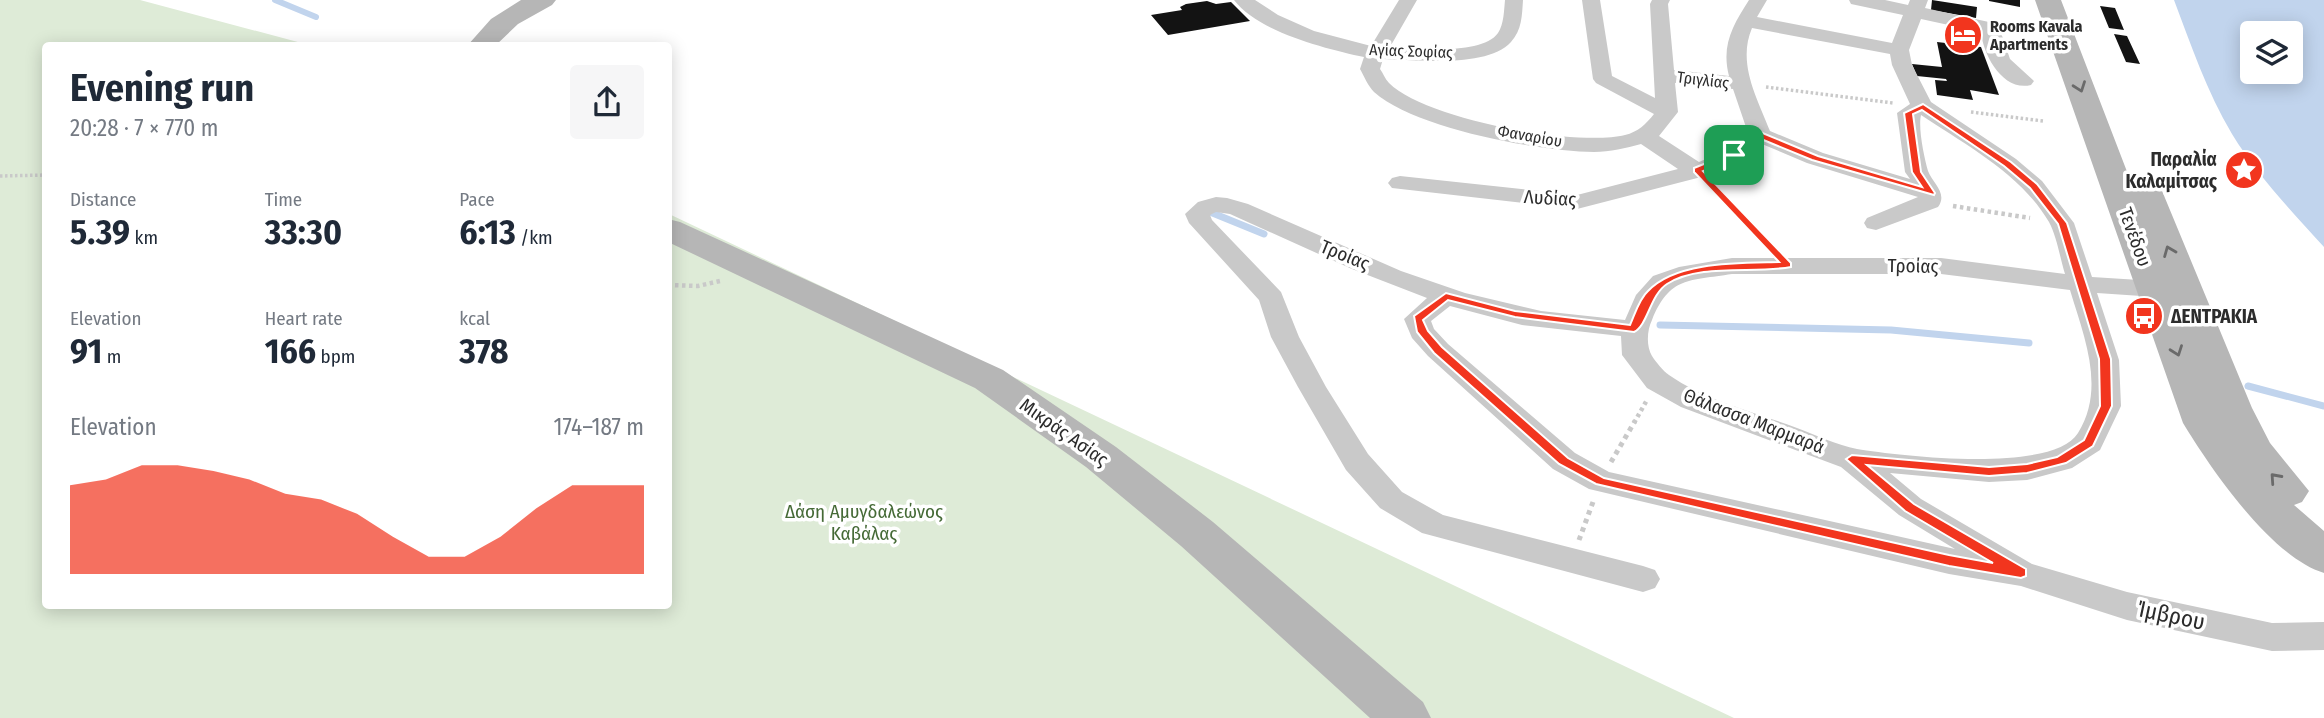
<!DOCTYPE html>
<meta charset="utf-8">
<style>
:root{--surface:#fff;--page:#f6f6f7;--text:#1f2937;--muted:#747a83;--accent:#f2351e}
body{margin:0;font-family:"Fira Sans Condensed",sans-serif;background:var(--page);color:var(--text);height:100vh;display:flex;flex-direction:column;font-size:26px;white-space:nowrap}
*{box-sizing:border-box;margin:0}
p{font-size:23px;color:var(--muted)}
.icon{flex:none;width:38px;height:38px;fill:none;stroke:currentColor;stroke-width:2;stroke-linecap:round;stroke-linejoin:round}
.map{position:relative;flex:1;overflow:hidden}
.side{position:absolute;left:42px;top:42px;width:630px;height:567px;display:flex;flex-direction:column;background:var(--surface);border-radius:7px;box-shadow:0 4px 18px #0003}
.side>*{flex:none}
.buttons{position:absolute;left:2240px;top:21px;display:grid;gap:14px}
.buttons a{display:grid;place-items:center;width:63px;height:63px;border-radius:7px;background:var(--surface);box-shadow:0 4px 18px #0003;font-size:35px}
.pin{position:absolute;display:grid;place-items:center;width:60px;height:60px;color:#fff;margin:-30px;border-radius:14px;box-shadow:0 4px 10px #0006}
.round{display:grid;place-items:center;flex:none;width:74px;height:74px;border-radius:7px;background:var(--page)}
.summary{display:flex;align-items:center;justify-content:space-between;height:119px;padding:0 28px}
h1{font-size:38px;font-weight:700;line-height:52px}
.stats{display:grid;grid-template-columns:repeat(3,1fr);gap:10px;height:119px;padding:7px 28px}
.stats div{display:grid;align-content:center}
.stats b{font-size:35px;font-weight:700}
.stats small{font-size:19px;font-weight:400}
.stats p{font-size:19px}
.chart{height:196px;padding:14px 28px}
.chart p{display:flex;justify-content:space-between}
.chart svg{width:100%;height:126px;margin-top:7px;fill:var(--accent);opacity:.7}
.map>svg:first-child{display:block}
</style>
<div class="map">
<svg width="2324" height="718" viewBox="0 0 2324 718">
<rect width="100%" height="100%" fill="#fff"/>
<!-- green -->
<path fill="#deebd7" d="M0,0h140l169,45 -263,1v560h622l1,-392 1065,504h-1734z"/>
<!-- water -->
<path fill="#c1d4ed" fill-rule="evenodd" d="M2174,0h150v247c-32,-35 -67,-72 -92,-113 -25,-42 -41,-89 -58,-134zM2252,33h39v39h-39z"/>
<g fill="none" stroke-linecap="round" stroke-linejoin="round">
<!-- stream-far1 -->
<path stroke="#c1d4ed" stroke-width="6" d="M275,0l41,17"/>
<!-- stream -->
<path stroke="#c1d4ed" stroke-width="7" d="M1210,212l54,22
M1660,325l231,5 138,13
M2248,386l76,20"/>
</g>
<!-- building -->
<path fill="#131313" d="M1932,0l45,7 -1,11 -45,-8z
M1989,0h31v7l-31,-6z
M1207,1l9,3 15,-2 19,19 -82,14 -17,-20 31,-5 -2,-3 6,-3z
M2100,6l15,2 9,22 -15,-2z
M2114,34l13,2 13,28 -14,-2z
M1937,42l44,5 18,48 -29,-5 3,10 -36,-5 -2,-15 12,1 -1,-2 -29,-3 -5,-12 30,3z"/>
<g fill="none" stroke-linecap="round" stroke-linejoin="round">
<!-- path-far2 -->
<path stroke="#c9c9c9" stroke-width="3.5" stroke-dasharray="2.5 2.5" stroke-linecap="butt" d="M1766,87l127,16
M1971,112l72,9
M0,176l46,-1
M1711,184l4,4"/>
<!-- path-far1 -->
<path stroke="#c9c9c9" stroke-width="4.5" stroke-dasharray="3.5 3.5" stroke-linecap="butt" d="M1713,186l57,60
M1953,206l77,12
M668,285l30,1 22,-5
M1634,423l13,-23"/>
<!-- path -->
<path stroke="#c9c9c9" stroke-width="5" stroke-dasharray="4.5 4.5" stroke-linecap="butt" d="M1611,462l24,-41
M1579,540l14,-38"/>
<!-- street -->
<path fill="#c9c9c9" fill-rule="evenodd" d="M1234,0h21l23,15 36,16 57,15 28,-46h18l-27,47c25,1 92,9 108,-14 6,-9 6,-23 7,-33h18c-1,15 -1,30 -12,42 -23,26 -95,18 -128,17l-3,10c3,4 5,10 9,14 36,36 186,64 236,52 13,-3 21,-11 29,-21l-58,-31 -3,-4 -11,-79h18l12,76 43,22 -5,-94 2,-4h18l-2,4 6,66 55,6c-8,-31 4,-51 20,-76h18l-10,17 135,26 11,-28 -52,-11 -2,-4h36l23,5 2,-5h18l-3,8 73,16 12,35 24,22 -3,4c-28,7 -48,-30 -50,-53l-60,-13 -12,31 3,15 19,37 85,57 26,22 32,42 18,54 79,5 9,2 4,6 -4,6 -9,2 -74,-5 22,67 2,46 -21,44 -28,18 -45,12 -38,2 -99,-9 31,26 111,65 95,28 145,31 52,-1v28l-52,1 -145,-31 -106,-34 -72,-12 -360,-85 -36,-20 -125,-113 -16,-18 -8,-19 23,-21 -75,-29 -122,-55 -14,-2 -6,3 2,5 69,72 18,45 27,50 42,67 34,38 41,23 200,51 12,4 5,9 -5,9 -12,4 -221,-59 -42,-25 -34,-38 -48,-83 -27,-50 -12,-37 -70,-77 -4,-9 13,-12 18,-5 11,1 21,6 153,67 64,22 76,18 84,9 11,-25 17,-19 26,-9 53,-9h209l124,16c-5,-16 -8,-37 -16,-52 -28,-48 -83,-77 -128,-107 -3,13 3,42 7,56 5,13 20,22 10,36l-62,23 -9,-2 -3,-5 3,-5 51,-21 -111,-34 -45,-19 -20,16 -37,16 -128,33 -185,-21 -4,-5 4,-5 8,-2 177,19 101,-26 -37,-25c-15,4 -31,8 -47,8 -56,-1 -178,-23 -220,-60 -6,-6 -10,-16 -14,-23l4,-12c-37,-8 -106,-25 -130,-57zM1752,28l138,26 2,11 18,39 -13,9 8,59 5,7 -87,-26 -53,-22c-13,-33 -33,-68 -18,-103zM1675,83l58,6 15,44 -22,17 -27,12 -40,-26 19,-24zM1732,274h209l129,16c14,47 36,98 8,143 -25,41 -178,23 -221,16 -20,-4 -41,-14 -60,-21 -42,-16 -91,-27 -128,-53 -6,-4 -13,-13 -17,-19 -6,-10 -5,-26 0,-36 18,-44 37,-39 80,-46zM1450,306l72,19 99,11 1,19 25,33 34,19 160,60 58,48 56,34 -346,-77 -34,-19 -127,-109 -14,-15 -3,-8z"/>
<!-- secondary -->
<path fill="#b6b6b6" fill-rule="evenodd" d="M521,0h35l-4,5 -34,19 -23,22h-28l24,-27z
M2035,0h26l70,182 13,-6 11,3 5,7 92,222 18,35 39,48 -7,11 -8,3 30,26v42c-53,-16 -113,-104 -141,-150z
M668,219l12,3 323,148 113,77 97,75 210,180 8,16h-61l-189,-172 -95,-79 -111,-79 -307,-146z"/>
</g>
<!-- one-way arrows -->
<defs><path id="oneway-chevron" d="M-2-3.5L2.5 0L-2 3.5" fill="none" stroke-width="1.6" stroke-linecap="round" stroke-linejoin="round" transform="scale(1.75)"/></defs>
<g stroke="#6a6a6a">
<use href="#oneway-chevron" transform="translate(2080 87) rotate(70)"/>
<use href="#oneway-chevron" transform="translate(2169 251) rotate(-112)"/>
<use href="#oneway-chevron" transform="translate(2177 351) rotate(70)"/>
<use href="#oneway-chevron" transform="translate(2275 478) rotate(-132)"/>
</g>
<!-- route -->
<path fill="#f2351e" stroke="#fff" stroke-width="2" fill-rule="evenodd" d="M1923,104l88,58 26,22 30,39 44,136 1,47 -19,40 -27,17 -39,10 -38,3 -122,-11 47,39 112,65v7l-5,2 -72,-12 -353,-82 -37,-20 -125,-111 -17,-21 -3,-16 32,-23 69,18 115,14c5,-11 9,-26 18,-34 28,-30 92,-28 131,-29l-85,-90v-4l37,-15 29,-21 58,24 104,31 -10,-15 -8,-59zM1922,110l82,56 26,22 28,36 41,135 1,47 -16,34 -27,17 -30,7 -38,3 -137,-12 -6,4 59,52 88,52 -44,-8 -345,-77 -36,-20 -126,-111 -14,-16 -5,-11 25,-20 67,17 119,15c14,-7 16,-37 33,-48 33,-21 87,-10 124,-17v-4l-88,-92 35,-15 23,-17 51,21 122,35 1,-2 -14,-21 -8,-58z"/>
<!-- icons -->
<defs>
<symbol id="hotel-disc" viewBox="-11 -11 22 22"><circle r="9.5" fill="#f2351e" stroke="#fff"/><path d="M-6-4.5h1.5V1H6V5H4.5V3h-9V5H-6ZM-4 0a1.8 1.8 0 1 1 3.6 0ZM.5 0V-2.5h3Q6-2.5 6 0Z" fill="#fff"/></symbol>
<symbol id="sight-disc" viewBox="-11 -11 22 22"><circle r="9.5" fill="#f2351e" stroke="#fff"/><path d="M0-6L1.8-2.2L6-1.7L2.9 1.2L3.7 5.4L0 3.3L-3.7 5.4L-2.9 1.2L-6-1.7L-1.8-2.2Z" fill="#fff"/></symbol>
<symbol id="bus-disc" viewBox="-11 -11 22 22"><circle r="9.5" fill="#f2351e" stroke="#fff"/><path d="M-5-6H5V4H4V6H2V4H-2V6H-4V4H-5ZM-3.5-4V0h7V-4ZM-3.5 1.2v1.5H-2V1.2ZM2 1.2v1.5H3.5V1.2Z" fill="#fff"/></symbol>
</defs>
<g fill-rule="evenodd">
<use href="#hotel-disc" x="1941" y="13" width="44" height="44"/>
<use href="#sight-disc" x="2222" y="148" width="44" height="44"/>
<use href="#bus-disc" x="2122" y="294" width="44" height="44"/>
</g>
<g text-anchor="middle" dominant-baseline="central" stroke-width="7" stroke-linejoin="round" paint-order="stroke">
<!-- far-poi labels -->
<g font-size="16" font-weight="bold" fill="#2c2c2c" stroke="#fff" text-anchor="start">
<text x="1990" y="26">Rooms Kavala<tspan x="1990" dy="18">Apartments</tspan></text>
</g>
<!-- far-street labels -->
<g font-size="16" fill="#2c2c2c" stroke="#fff">
<text transform="translate(1411 51) rotate(2)">Αγίας Σοφίας</text>
<text transform="translate(1703 80) rotate(7)">Τριγλίας</text>
<text transform="translate(1530 136) rotate(10)">Φαναρίου</text>
</g>
<!-- poi labels -->
<g font-size="19" font-weight="bold" fill="#2c2c2c" stroke="#fff" text-anchor="end">
<text x="2217" y="159">Παραλία<tspan x="2217" dy="22">Καλαμίτσας</tspan></text>
<text x="2171" y="316" text-anchor="start">ΔΕΝΤΡΑΚΙΑ</text>
</g>
<!-- street labels -->
<g font-size="19" fill="#2c2c2c" stroke="#fff">
<text transform="translate(1550 198) rotate(3)">Λυδίας</text>
<text transform="translate(2135 237) rotate(70)">Τενέδου</text>
<text transform="translate(1345 255) rotate(22)">Τροίας</text>
<text transform="translate(1913 266) rotate(1)">Τροίας</text>
<text transform="translate(1754 421) rotate(21)">Θάλασσα Μαρμαρά</text>
<text transform="translate(1064 432) rotate(35)">Μικράς Ασίας</text>
</g>
<!-- park labels -->
<g font-size="19" fill="#456a36" stroke="#fff">
<text x="864" y="511">Δάση Αμυγδαλεώνος<tspan x="864" dy="22">Καβάλας</tspan></text>
</g>
<!-- near-street labels -->
<g font-size="23" fill="#2c2c2c" stroke="#fff">
<text transform="translate(2171 615) rotate(12)">Ίμβρου</text>
</g>
</g>
</svg>
<div class="buttons">
<a><svg class="icon" aria-label="layers" viewBox="0 0 24 24"><path d="M12 4l9 5-9 5-9-5zM3 14l9 5 9-5"/></svg></a>
</div>
<div class="pin" style="left:1734px;top:155px;background:#1e9e55"><svg class="icon" aria-label="arrive" viewBox="0 0 24 24"><path d="M6 21V4h12l-3 4 3 4H6"/></svg></div>
<section class="side">
<div class="summary"><div><h1>Evening run</h1><p>20:28 · 7 × 770 m</p></div><a class="round"><svg class="icon" aria-label="share" viewBox="0 0 24 24"><path d="M12 15V3M7 8l5-5 5 5M5 13v7h14v-7"/></svg></a></div>
<div class="stats">
<div><p>Distance</p><b>5.39<small> km</small></b></div>
<div><p>Time</p><b>33:30</b></div>
<div><p>Pace</p><b>6:13<small> /km</small></b></div>
</div>
<div class="stats">
<div><p>Elevation</p><b>91<small> m</small></b></div>
<div><p>Heart rate</p><b>166<small> bpm</small></b></div>
<div><p>kcal</p><b>378</b></div>
</div>
<div class="chart"><p><span>Elevation</span>174–187 m</p>
<svg viewBox="0 0 160 44" preserveAspectRatio="none"><path d="M0 44V13L10 11L20 6L30 6L40 8L50 11L60 16L70 18L80 23L90 31L100 38L110 38L120 31L130 21L140 13L150 13L160 13V44z"/></svg>
</div>
</section>
</div>
